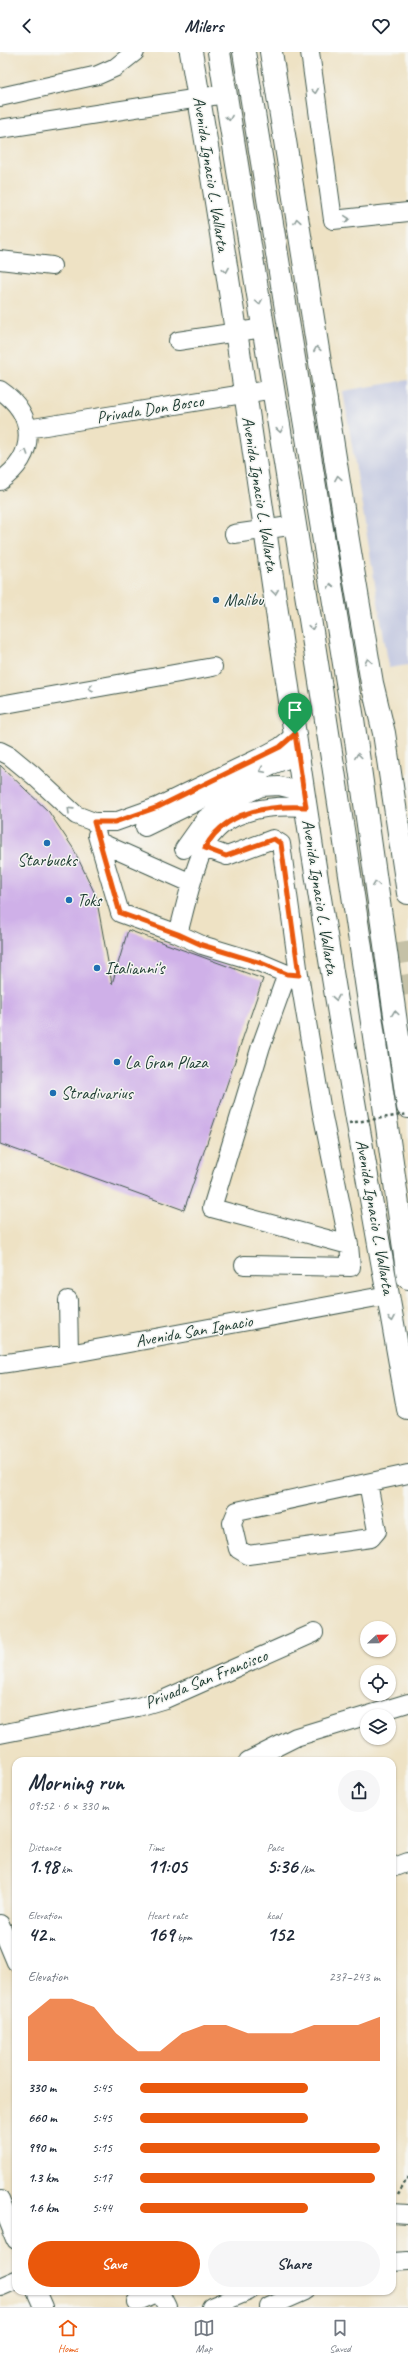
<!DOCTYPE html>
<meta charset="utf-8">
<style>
:root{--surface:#fff;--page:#f6f6f7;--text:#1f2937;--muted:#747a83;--line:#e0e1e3;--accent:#ea580c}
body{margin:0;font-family:Caveat,sans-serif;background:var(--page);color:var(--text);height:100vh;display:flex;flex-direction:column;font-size:15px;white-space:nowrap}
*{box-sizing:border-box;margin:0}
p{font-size:13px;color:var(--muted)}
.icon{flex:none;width:22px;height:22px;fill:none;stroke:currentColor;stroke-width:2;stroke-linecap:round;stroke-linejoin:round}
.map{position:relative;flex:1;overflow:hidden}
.details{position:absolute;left:12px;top:1705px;width:384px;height:538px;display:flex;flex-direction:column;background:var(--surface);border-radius:12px;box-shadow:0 1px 3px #0004}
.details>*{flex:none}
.needle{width:26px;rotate:68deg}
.fabs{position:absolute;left:360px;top:1569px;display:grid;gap:8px}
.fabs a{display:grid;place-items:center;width:36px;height:36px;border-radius:50%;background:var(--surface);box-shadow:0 1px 3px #0004;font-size:20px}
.pin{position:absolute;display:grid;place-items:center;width:34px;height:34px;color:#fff;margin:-41px -17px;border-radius:50% 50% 50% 0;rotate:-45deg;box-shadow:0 0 4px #0007}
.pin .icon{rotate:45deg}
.round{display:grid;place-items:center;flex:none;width:42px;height:42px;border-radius:21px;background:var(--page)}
.summary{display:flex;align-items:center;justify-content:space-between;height:68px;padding:0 16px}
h1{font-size:22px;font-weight:600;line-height:30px}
.figures{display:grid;grid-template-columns:repeat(3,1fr);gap:6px;height:68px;padding:4px 16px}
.figures div{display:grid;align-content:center}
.figures b{font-size:20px;font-weight:600}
.figures small{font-size:11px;font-weight:400}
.figures p{font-size:11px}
.chart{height:112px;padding:8px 16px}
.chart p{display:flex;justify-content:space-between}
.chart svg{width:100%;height:72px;margin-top:4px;fill:var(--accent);opacity:.7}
.primary-button{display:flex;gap:8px;margin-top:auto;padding:8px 16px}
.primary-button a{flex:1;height:46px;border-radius:24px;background:var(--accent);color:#fff;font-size:16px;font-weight:600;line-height:46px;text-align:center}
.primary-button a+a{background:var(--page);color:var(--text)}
ul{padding:0 16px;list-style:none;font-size:13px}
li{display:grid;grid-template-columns:64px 48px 1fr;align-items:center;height:30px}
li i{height:10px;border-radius:5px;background:var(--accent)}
header{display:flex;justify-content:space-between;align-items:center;height:52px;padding:0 16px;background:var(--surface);font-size:18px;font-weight:600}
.tabs{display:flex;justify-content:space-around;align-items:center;height:56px;border-top:1px solid var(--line);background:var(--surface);font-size:11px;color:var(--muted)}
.tabs a{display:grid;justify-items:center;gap:2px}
.tabs .active{color:var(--accent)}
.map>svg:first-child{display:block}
</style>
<header><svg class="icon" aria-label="back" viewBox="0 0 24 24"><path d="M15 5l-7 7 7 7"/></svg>Milers<svg class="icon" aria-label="heart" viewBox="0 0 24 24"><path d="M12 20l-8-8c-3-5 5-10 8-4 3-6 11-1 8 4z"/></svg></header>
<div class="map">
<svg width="408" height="2255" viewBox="0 0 408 2255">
<rect width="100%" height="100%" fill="#f6f6f2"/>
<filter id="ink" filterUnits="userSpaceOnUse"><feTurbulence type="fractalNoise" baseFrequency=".025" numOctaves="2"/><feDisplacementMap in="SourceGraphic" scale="8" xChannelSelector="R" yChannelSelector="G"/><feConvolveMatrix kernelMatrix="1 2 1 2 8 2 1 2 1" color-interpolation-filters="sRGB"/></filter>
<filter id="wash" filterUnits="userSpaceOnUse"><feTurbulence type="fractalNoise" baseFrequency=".012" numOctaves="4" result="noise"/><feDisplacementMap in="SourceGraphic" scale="16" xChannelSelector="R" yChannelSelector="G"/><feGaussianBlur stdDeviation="0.9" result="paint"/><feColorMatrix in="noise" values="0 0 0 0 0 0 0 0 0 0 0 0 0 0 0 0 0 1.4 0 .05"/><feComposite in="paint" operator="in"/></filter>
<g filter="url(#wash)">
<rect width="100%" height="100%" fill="#eee2c4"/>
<!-- industrial -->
<path fill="#bdc3de" d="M408,328v285l-19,3 -46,-277z"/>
<g id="blocks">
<!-- building -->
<path fill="#cfb0e8" d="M0,713l49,47 24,36 23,48 16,88 16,-54 135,49 -79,231 -184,-66z"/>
</g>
</g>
<g filter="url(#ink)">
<use href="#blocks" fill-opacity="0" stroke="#3e564a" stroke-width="1"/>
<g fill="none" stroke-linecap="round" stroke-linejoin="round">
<!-- major-tunnel -->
<path stroke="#c5c1a7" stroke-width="22" stroke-dasharray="22 11" stroke-linecap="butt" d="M399,890l9,53"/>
<defs>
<path id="minor" d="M310,0l23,168 75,-8
M0,45l98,-22 18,-8 19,-15
M0,77l225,-35
M0,208l52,6
M178,289l86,-13
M0,338c37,25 37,66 0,91
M27,377l247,-40
M234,482l62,-9
M0,653l213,-38
M0,699l10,5 23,19 43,40 18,7h21l42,-15 108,-52 15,-8 15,-12
M145,775l127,-62 26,-10
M97,783l2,7 92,41
M99,790l21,71 58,21 24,11 59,18 26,11 11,1
M205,796l22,8 46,-17 8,5 18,131 23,137 27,133 -137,-37 49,-162 26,-72
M184,797l22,-31 29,-19 26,-12 18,-1 25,6
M178,882c7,-25 18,-80 34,-99 21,-27 63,-30 94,-28
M244,1213l107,2 -2,-22
M68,1248l1,54
M0,1312l69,-10 319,-59
M368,1431l9,48 -6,7 -123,17 -10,-6 -6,-26 5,-12 171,-37
M0,1682l138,-27 27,-8 149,-66
M248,1709l48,-24 112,-34
M392,1816l16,-6
M0,1872l16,38
M0,2148l16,40
M392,2161l16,1
M392,2210l16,-1
M0,2235l16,-7
M36,2239l7,16
M159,2239l8,16
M136,2250l23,-10
M211,2255l38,-16
M269,2255l36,-16"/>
<path id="major" d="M191,0c41,234 72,469 107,703 32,219 72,437 110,654
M219,0c65,408 134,816 189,1226
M244,0l109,667 55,388
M271,0l77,488 24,143 12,50 24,160"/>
</defs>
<!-- minor casing -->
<use href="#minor" stroke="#3e564a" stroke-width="20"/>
<!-- major casing -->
<use href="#major" stroke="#3e564a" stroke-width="24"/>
<!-- path -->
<path stroke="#3e564a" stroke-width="2.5" stroke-dasharray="3 3" stroke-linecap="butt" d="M398,2143l10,-18"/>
<!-- minor -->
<use href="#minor" stroke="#fff" stroke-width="18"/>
<!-- major -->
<use href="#major" stroke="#fff" stroke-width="22"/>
<!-- path-bridge -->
<path stroke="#3e564a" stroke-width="2.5" stroke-dasharray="3 3" stroke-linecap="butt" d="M349,1071l59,-9"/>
</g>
<!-- one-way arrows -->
<defs><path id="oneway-chevron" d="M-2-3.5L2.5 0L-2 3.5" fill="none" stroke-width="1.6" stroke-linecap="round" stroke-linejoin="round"/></defs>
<g stroke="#8f9e9a">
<use href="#oneway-chevron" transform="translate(315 39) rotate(82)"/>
<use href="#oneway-chevron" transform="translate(229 66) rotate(81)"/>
<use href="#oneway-chevron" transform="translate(347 167) rotate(-5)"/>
<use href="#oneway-chevron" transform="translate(297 169) rotate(-99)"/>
<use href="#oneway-chevron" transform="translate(226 218) rotate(81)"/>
<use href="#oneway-chevron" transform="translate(259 250) rotate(81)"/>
<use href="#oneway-chevron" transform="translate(317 297) rotate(-99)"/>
<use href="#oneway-chevron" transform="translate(280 378) rotate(81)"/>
<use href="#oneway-chevron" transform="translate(25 400) rotate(-71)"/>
<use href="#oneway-chevron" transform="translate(338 426) rotate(-99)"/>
<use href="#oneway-chevron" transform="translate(331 534) rotate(-99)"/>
<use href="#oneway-chevron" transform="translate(275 540) rotate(82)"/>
<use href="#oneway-chevron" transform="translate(312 575) rotate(81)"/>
<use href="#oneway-chevron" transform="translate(368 609) rotate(-100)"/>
<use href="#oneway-chevron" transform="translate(91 636) rotate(170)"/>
<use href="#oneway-chevron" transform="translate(358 704) rotate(-98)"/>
<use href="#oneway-chevron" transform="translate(262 718) rotate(154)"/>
<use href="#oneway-chevron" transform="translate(70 758) rotate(-136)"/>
<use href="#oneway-chevron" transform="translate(376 832) rotate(-98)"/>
<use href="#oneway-chevron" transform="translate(336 946) rotate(80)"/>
<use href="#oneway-chevron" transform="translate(395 961) rotate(-98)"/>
<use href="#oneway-chevron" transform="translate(392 1267) rotate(80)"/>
</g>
</g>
<g fill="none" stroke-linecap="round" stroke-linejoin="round" filter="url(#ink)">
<defs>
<path id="route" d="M295,682l11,73c-39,-2 -82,4 -101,41l21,8 48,-17 7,5 18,131 -12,-1 -26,-11 -59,-18 -24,-11 -58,-21 -26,-91h21l43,-15 122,-60z"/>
</defs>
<!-- route casing -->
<use href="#route" stroke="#fff" stroke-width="8"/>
<!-- route -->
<use href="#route" stroke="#ea580c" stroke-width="5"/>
</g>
<!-- markers -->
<g fill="#1f6fb2" stroke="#f6f6f2" stroke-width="1.5">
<circle cx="216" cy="548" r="4"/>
<circle cx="47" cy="791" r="4"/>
<circle cx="69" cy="848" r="4"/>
<circle cx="97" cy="916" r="4"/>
<circle cx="117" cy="1010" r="4"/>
<circle cx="53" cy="1041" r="4"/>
</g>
<g text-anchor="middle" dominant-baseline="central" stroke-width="3" stroke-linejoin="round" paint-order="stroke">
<!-- street labels -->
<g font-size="17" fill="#1f3d34" stroke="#f6f6f2">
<text transform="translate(211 122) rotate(81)">Avenida Ignacio L. Vallarta</text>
<text transform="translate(150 357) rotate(-9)">Privada Don Bosco</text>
<text transform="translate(260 442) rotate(81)">Avenida Ignacio L. Vallarta</text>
<text transform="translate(320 845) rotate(81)">Avenida Ignacio L. Vallarta</text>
<text transform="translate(375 1165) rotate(80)">Avenida Ignacio L. Vallarta</text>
<text transform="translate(194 1279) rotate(-10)">Avenida San Ignacio</text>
<text transform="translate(206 1627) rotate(-22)">Privada San Francisco</text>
</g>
<!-- poi labels -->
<g font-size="17" fill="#1f3d34" stroke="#f6f6f2" text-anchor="start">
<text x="224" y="548">Malibu</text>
<text x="47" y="808" text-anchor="middle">Starbucks</text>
<text x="77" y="848">Toks</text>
<text x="105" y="916">Italianni's</text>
<text x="125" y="1010">La Gran Plaza</text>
<text x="61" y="1041">Stradivarius</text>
</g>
</g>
</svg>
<div class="fabs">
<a><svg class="needle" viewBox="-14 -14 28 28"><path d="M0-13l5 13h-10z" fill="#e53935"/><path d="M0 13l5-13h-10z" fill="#747a83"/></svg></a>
<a><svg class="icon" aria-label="locate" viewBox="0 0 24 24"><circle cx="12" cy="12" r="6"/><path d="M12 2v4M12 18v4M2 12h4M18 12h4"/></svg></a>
<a><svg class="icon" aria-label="layers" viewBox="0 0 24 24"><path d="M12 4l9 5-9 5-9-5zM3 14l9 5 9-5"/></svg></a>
</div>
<div class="pin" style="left:295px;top:682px;background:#1e9e55"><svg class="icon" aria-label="arrive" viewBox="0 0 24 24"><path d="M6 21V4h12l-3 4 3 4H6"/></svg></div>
<section class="details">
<div class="summary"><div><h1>Morning run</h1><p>09:52 · 6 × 330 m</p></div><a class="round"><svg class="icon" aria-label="share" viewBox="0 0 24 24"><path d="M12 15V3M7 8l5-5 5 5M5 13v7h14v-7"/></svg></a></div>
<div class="figures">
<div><p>Distance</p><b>1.98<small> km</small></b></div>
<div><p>Time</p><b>11:05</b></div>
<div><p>Pace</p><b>5:36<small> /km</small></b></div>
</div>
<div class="figures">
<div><p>Elevation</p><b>42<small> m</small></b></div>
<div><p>Heart rate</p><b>169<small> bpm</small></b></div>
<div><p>kcal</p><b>152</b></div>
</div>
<div class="chart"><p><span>Elevation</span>237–243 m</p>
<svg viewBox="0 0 160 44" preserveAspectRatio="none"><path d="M0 44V17L10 6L20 6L30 11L40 27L50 38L60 38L70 27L80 22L90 22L100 27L110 27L120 27L130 22L140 22L150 22L160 17V44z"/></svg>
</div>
<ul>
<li><b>330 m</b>5:45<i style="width:70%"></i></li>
<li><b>660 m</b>5:45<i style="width:70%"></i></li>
<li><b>990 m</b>5:15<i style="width:100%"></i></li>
<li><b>1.3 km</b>5:17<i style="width:98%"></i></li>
<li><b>1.6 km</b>5:44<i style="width:70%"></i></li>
</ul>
<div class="primary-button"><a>Save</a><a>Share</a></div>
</section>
</div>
<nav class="tabs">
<a class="active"><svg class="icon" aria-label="home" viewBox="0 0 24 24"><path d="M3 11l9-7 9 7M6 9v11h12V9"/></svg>Home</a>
<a><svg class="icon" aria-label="map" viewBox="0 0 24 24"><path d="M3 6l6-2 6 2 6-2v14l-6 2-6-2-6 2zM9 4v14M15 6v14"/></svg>Map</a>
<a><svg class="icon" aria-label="saved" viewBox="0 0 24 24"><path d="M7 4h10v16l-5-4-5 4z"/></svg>Saved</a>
</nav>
